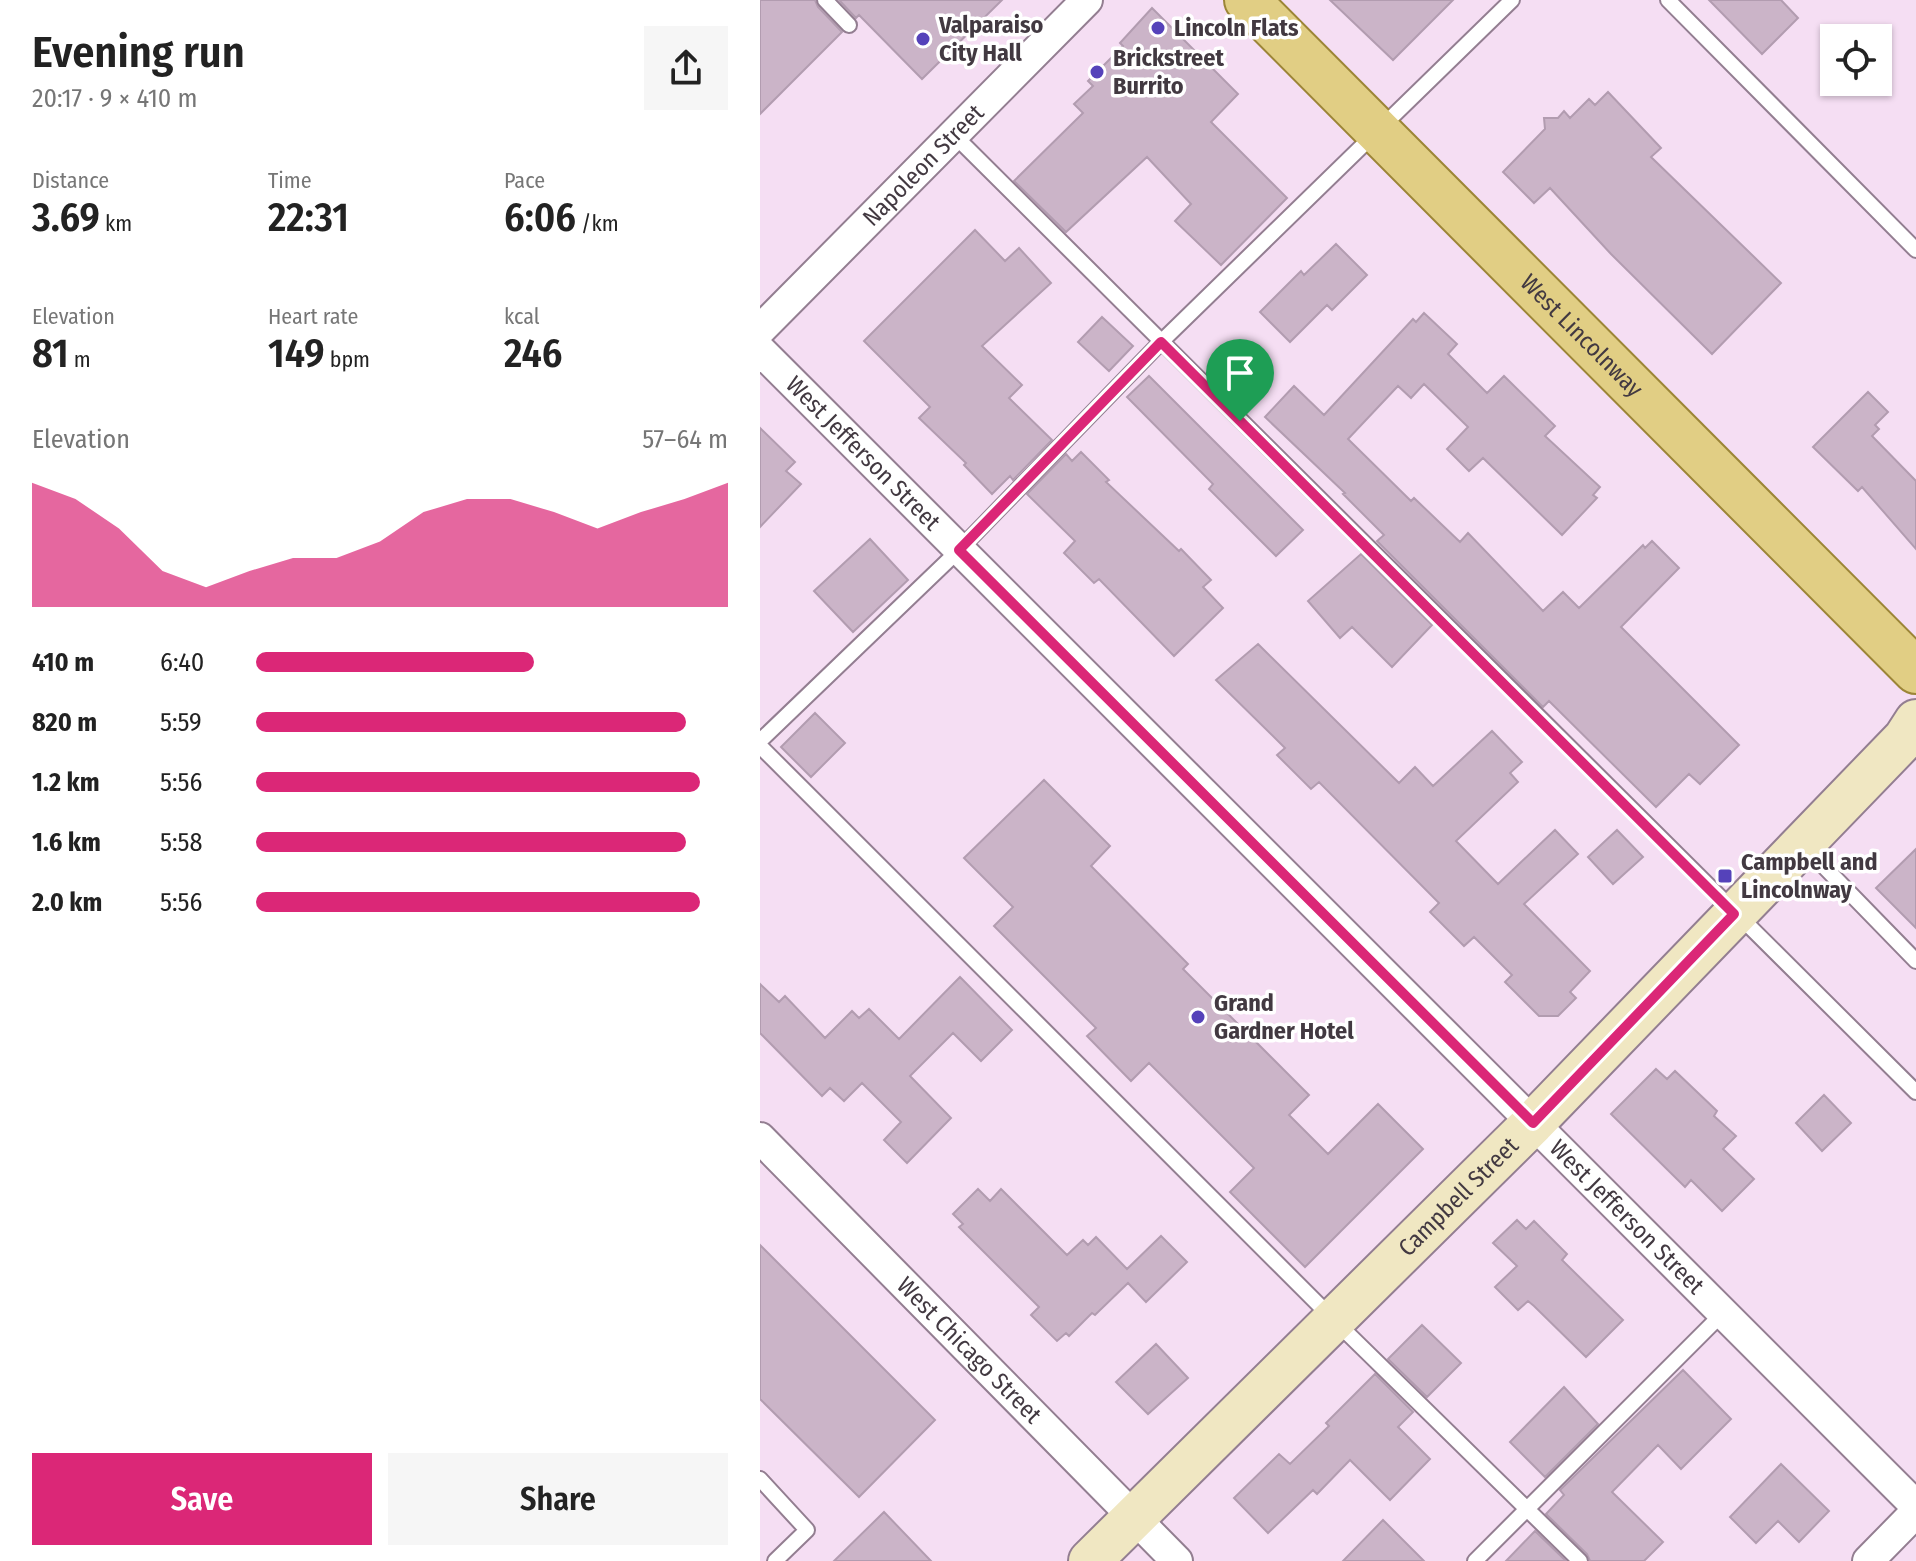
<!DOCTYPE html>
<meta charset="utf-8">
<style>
:root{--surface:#fff;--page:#f6f6f6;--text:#222;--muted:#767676;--accent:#db2777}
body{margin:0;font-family:"Fira Sans Condensed",sans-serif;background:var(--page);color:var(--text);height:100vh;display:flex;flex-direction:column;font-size:30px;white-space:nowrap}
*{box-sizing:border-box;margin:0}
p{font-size:26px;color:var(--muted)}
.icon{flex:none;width:44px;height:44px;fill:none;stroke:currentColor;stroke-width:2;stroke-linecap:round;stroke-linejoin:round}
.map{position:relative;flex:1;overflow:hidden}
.panel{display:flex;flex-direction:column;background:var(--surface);width:760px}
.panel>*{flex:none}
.tools{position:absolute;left:1060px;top:24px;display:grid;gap:16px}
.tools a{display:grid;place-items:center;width:72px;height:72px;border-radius:0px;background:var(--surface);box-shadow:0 2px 6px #0004;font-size:40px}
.pin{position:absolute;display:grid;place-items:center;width:68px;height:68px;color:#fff;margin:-82px -34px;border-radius:50% 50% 50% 0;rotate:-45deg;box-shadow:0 0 8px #0007}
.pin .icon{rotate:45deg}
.round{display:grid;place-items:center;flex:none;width:84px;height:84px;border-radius:0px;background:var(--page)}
.headline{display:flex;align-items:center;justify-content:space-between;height:136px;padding:0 32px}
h1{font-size:44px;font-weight:600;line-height:60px}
.figures{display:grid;grid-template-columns:repeat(3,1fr);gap:12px;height:136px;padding:8px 32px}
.figures div{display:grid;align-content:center}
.figures b{font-size:40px;font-weight:600}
.figures small{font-size:22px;font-weight:400}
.figures p{font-size:22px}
.chart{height:224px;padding:16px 32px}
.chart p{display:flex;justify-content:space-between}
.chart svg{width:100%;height:144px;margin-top:8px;fill:var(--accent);opacity:.7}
.primary-button{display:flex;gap:16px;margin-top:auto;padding:16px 32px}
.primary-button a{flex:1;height:92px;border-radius:0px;background:var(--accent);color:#fff;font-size:32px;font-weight:600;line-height:92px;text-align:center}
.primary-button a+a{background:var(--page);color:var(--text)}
ul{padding:0 32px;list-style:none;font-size:26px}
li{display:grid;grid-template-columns:128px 96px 1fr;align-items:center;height:60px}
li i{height:20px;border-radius:10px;background:var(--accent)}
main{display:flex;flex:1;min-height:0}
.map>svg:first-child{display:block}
</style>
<main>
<section class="panel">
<div class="headline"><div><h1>Evening run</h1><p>20:17 · 9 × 410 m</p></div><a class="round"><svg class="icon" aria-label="share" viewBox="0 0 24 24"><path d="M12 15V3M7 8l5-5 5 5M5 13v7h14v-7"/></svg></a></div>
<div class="figures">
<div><p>Distance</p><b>3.69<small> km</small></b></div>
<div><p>Time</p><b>22:31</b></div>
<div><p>Pace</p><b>6:06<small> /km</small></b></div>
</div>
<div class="figures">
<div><p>Elevation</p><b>81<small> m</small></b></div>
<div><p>Heart rate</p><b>149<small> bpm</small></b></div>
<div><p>kcal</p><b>246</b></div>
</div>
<div class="chart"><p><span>Elevation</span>57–64 m</p>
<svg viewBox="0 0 160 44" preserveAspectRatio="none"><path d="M0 44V6L10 11L20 20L30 33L40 38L50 33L60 29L70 29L80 24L90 15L100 11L110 11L120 15L130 20L140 15L150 11L160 6V44z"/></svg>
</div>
<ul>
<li><b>410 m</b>6:40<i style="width:59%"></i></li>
<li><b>820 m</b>5:59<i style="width:91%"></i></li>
<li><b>1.2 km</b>5:56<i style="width:94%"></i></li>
<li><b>1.6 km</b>5:58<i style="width:91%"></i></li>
<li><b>2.0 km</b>5:56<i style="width:94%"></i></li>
</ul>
<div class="primary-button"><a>Save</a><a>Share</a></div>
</section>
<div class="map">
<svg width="1156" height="1561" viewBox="0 0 1156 1561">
<rect width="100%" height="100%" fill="#f5def3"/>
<!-- building -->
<path fill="#cbb4c8" stroke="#b29cb0" stroke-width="2" d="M0,0h55l3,7 24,25 -82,82z
M79,0h163l-80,79 -63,-64 -3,3z
M570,0h123l-60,60z
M949,0h72l17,18 -36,36z
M392,8l86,86 -27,28 76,76 -66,67 -46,-44 16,-17 -44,-47 -81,75 -52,-51 69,-68 -9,-9 19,-18 -5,-5 35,-35 -3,-3z
M848,92l53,56 -10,9 130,126 -69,71 -101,-100 -61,-66 -16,15 -31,-31 42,-43 -1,-11h14l6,-7 6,7 19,-19 6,6z
M215,230l30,31 14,-13 32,35 -69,63 40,39 -13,13 43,42 -39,40 -3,-4 -18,18 -28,-29 2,-2 -47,-45 11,-11 -66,-66z
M576,244l31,31 -35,35 -5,-5 -37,37 -30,-30 41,-41 3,4z
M664,313l33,31 -9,10 39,39 17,-17 51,50 -10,10 55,51 -7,8 4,3 -35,37 -79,-77 -14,13 -22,-22 21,-22 -44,-43 -13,14 -13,-12 -50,53 63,62 3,-3 46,44 8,-9 75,78 20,-19 16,16 64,-63 2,3 7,-7 27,27 -58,59 118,118 -39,39 -11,-10 -33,33 -107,-106 -6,6 -166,-166 7,-6 -41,-41 2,-1 -80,-76 29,-31 30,29 89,-96 3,3z
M342,317l31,29 -24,25 -31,-29z
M389,376l154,154 -27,26 -67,-67 4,-5 -86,-87z
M1108,392l20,20 -13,13 4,4 -7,7 44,45v68l-54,-62 -4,4 -45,-44z
M0,428l35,34 -9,9 15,13 -41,43z
M321,452l28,28 -3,2 73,69 2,-2 30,31 -8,7 20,21 -49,48 -75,-77 -5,4 -30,-30 11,-12 -48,-47 39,-40 6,7z
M110,539l38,41 -55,52 -39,-41z
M601,554l71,71 -40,42 -40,-40 -12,11 -32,-37z
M498,644l141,139 16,-16 18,19 59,-55 30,31 -12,11 8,9 -62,59 42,43 57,-54 23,24 -54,50 66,67 -20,21 6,6 -18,18h-19l-34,-34 7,-7 -38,-38 -10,9 -34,-34 9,-9 -120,-121 -8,7 -34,-34 8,-7 -69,-68z
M55,713l30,30 -34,34 -30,-30z
M284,780l66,66 -19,20 97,98 -5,5 126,126 -20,20 39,39 50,-50 45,45 -118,118 -75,-75 24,-24 -105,-105 -18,18 -44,-45 9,-8 -102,-102 19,-19 -49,-49z
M857,830l26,27 -30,27 -25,-27z
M1156,849v79l-40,-40z
M200,977l52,53 -31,31 -28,-28 -43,43 41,42 -44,45 -23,-23 17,-18 -39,-39 -18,18 -14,-13 -8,8 -62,-63v-49l19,18 6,-6 40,42 27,-27 7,7 10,-9 30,30z
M896,1069l11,10 8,-8 42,40 -3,5 22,20 -13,13 31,30 -32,32 -31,-31 -6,7 -74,-73z
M1064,1095l27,28 -29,28 -26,-28z
M218,1189l12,12 11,-12 66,66 16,-15 5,5 8,-8 31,32 34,-33 26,26 -41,40 -18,-19 -33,32 -3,-2 -23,23 -3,-3 -9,8 -26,-26 8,-8 -80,-80 4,-3 -10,-10z
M757,1220l9,9 8,-8 33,33 -5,6 61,60 -37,37 -52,-51 -6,-5 -10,9 -23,-23 22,-21 -24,-23z
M0,1245l175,175 -76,77 -99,-98z
M662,1325l39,38 -34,34 -39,-38z
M396,1344l32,34 -40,36 -32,-32z
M923,1370l48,49 -50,50 -23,-24 -46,47 51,50 -19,19h-54l-3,-7 -41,-40 18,-19 -4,-5z
M615,1374l38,38 -15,15 32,32 -40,41 -40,-40 -33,34 -4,-4 -45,43 -34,-35 45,-44 11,10 39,-38 -3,-3z
M804,1387l34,37 -53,53 -35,-35z
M1021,1464l48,47 -30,31 -21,-21 -22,22 -26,-26z
M124,1512l47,49h-97z
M623,1520l41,41h-81z
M775,1531l31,30h-60z"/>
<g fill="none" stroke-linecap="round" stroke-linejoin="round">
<defs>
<path id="lane" d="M65,0l24,25
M908,0l248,250
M194,135l962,957
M0,741l199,-191 202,-208 351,-342
M0,746l574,574 246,241
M1045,847l111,114
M0,1479l47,51 -32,31
M715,1561l248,-248"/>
<g id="street">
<path id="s1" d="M0,330l327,-330"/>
<path id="s2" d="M0,350l1156,1156"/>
<path id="s3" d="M0,1138l417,423"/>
<path d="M1108,1561l48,-49"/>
</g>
<g id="secondary">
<path id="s4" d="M330,1561l443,-438 372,-385 11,-17"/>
</g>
<g id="primary">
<path id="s5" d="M487,0l669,671"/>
</g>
</defs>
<!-- lane casing -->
<use href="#lane" stroke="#937e91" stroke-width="18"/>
<!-- street casing -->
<use href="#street" stroke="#937e91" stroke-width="34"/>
<!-- secondary casing -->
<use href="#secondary" stroke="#937e91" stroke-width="46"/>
<!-- primary casing -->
<use href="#primary" stroke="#9c8537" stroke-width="48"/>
<!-- lane -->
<use href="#lane" stroke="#fff" stroke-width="14"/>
<!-- street -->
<use href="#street" stroke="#fff" stroke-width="30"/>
<!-- secondary -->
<use href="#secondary" stroke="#f0e7c2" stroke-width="42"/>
<!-- primary -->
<use href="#primary" stroke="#e1ce84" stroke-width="44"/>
</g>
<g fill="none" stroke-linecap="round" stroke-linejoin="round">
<defs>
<path id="route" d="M401,342l573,572 -201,209 -574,-573z"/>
</defs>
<!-- route casing -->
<use href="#route" stroke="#fff" stroke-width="16"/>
<!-- route -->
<use href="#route" stroke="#db2777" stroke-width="10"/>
</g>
<!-- markers -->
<g fill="#5542ba" stroke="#fff" stroke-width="3">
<circle cx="398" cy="28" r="8"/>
<circle cx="163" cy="39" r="8"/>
<circle cx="337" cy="72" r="8"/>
<rect x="957" y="868" width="16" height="16" rx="4"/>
<circle cx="438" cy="1017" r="8"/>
</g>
<g text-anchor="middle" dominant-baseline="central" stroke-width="7" stroke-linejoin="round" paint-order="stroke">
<!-- poi labels -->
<g font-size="24" font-weight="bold" fill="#423941" stroke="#fff" text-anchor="start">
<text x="179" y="25">Valparaiso<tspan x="179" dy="28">City Hall</tspan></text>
<text x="414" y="28">Lincoln Flats</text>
<text x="353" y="58">Brickstreet<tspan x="353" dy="28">Burrito</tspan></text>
<text x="981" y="862">Campbell and<tspan x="981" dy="28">Lincolnway</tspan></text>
<text x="454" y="1003">Grand<tspan x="454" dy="28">Gardner Hotel</tspan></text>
</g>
<!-- street labels -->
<g font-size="24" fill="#423941" stroke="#fff">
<text stroke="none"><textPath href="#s1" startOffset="232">Napoleon Street</textPath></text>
<text stroke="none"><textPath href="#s5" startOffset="474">West Lincolnway</textPath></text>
<text stroke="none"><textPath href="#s2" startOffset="146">West Jefferson Street</textPath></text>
<text stroke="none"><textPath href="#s4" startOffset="518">Campbell Street</textPath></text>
<text stroke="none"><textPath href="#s2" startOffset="1226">West Jefferson Street</textPath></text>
<text stroke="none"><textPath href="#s3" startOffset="298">West Chicago Street</textPath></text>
</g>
</g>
</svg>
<div class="tools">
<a><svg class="icon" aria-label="locate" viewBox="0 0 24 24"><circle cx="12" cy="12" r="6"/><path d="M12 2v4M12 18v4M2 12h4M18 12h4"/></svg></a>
</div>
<div class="pin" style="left:480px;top:421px;background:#1e9e55"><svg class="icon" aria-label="arrive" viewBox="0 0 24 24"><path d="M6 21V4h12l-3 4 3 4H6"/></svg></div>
</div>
</main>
